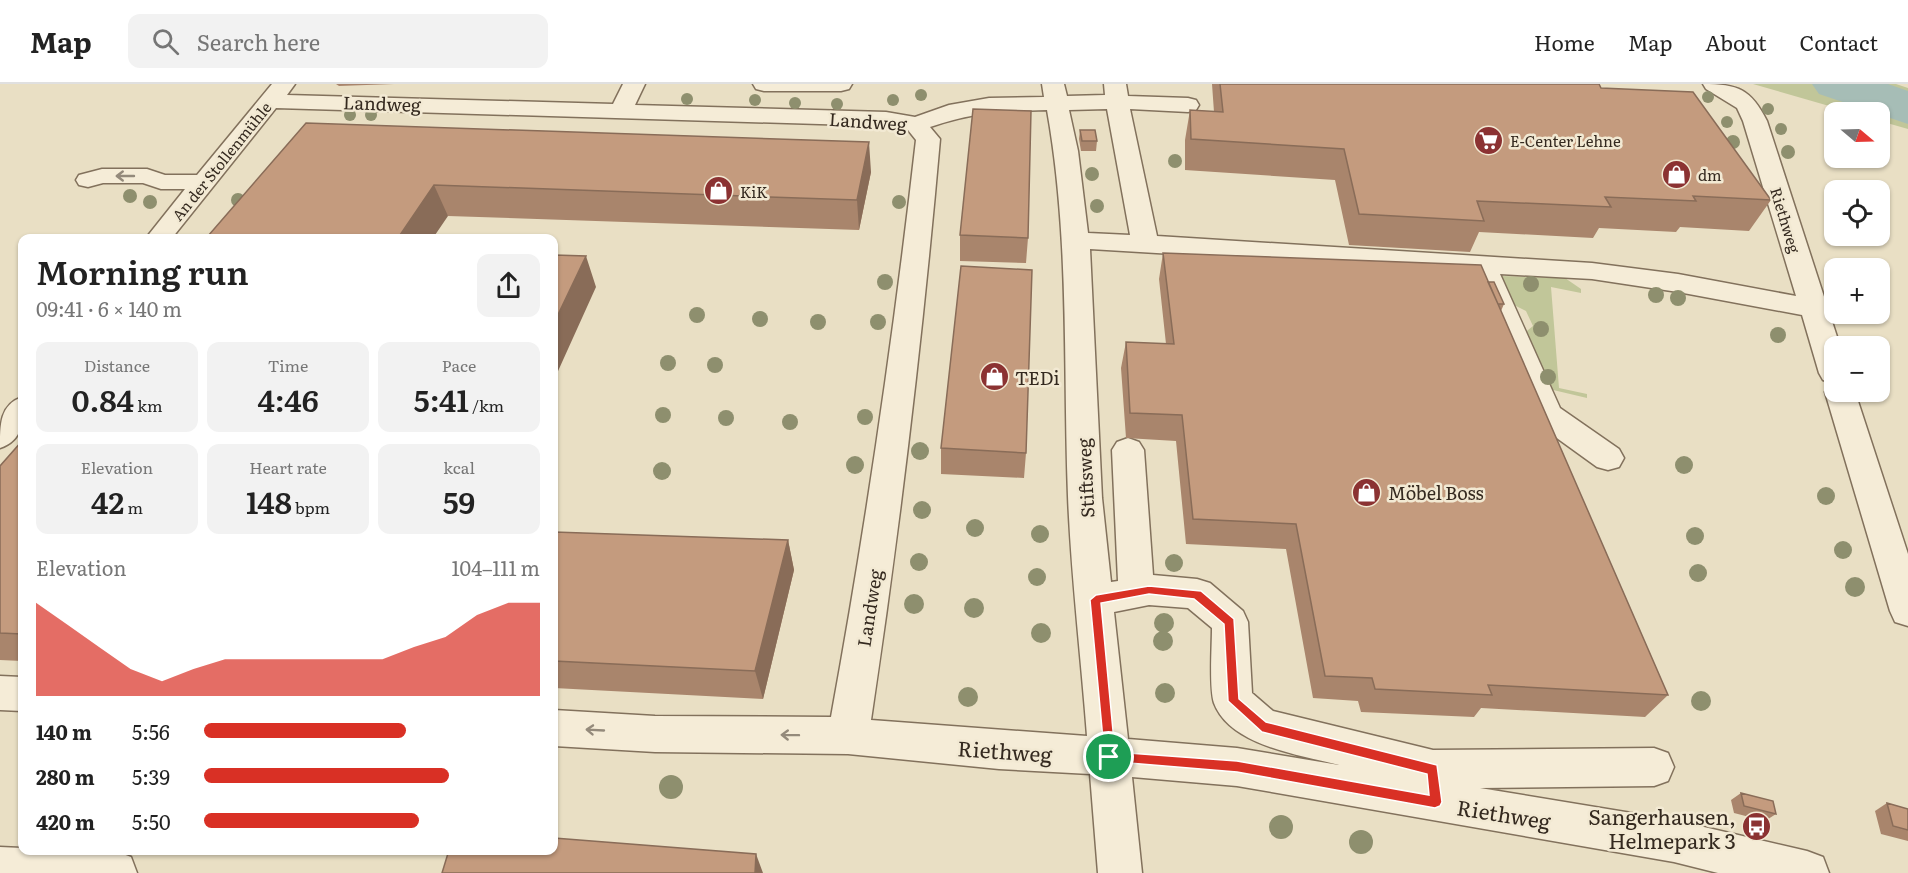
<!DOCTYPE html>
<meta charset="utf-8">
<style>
:root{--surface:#fff;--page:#f2f2f2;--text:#222;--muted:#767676;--line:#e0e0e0;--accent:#d93025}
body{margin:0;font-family:Literata,serif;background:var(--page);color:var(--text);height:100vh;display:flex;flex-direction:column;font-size:22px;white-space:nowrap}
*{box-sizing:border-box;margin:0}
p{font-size:20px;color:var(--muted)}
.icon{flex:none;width:33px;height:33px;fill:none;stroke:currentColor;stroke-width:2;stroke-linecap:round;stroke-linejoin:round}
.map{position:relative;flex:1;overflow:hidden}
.side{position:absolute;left:18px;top:150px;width:540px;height:621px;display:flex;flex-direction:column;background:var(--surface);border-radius:12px;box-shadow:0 2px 4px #0004}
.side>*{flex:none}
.needle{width:39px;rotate:109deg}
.buttons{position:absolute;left:1824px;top:18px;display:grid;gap:12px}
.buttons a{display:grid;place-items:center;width:66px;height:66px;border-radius:12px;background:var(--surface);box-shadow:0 2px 4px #0004;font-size:30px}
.pin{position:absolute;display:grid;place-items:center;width:51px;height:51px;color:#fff;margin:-26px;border:3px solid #fff;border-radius:50%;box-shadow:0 2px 6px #0007}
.round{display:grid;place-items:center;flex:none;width:63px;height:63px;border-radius:12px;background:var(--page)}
.summary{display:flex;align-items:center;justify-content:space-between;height:102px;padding:0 18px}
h1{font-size:33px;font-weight:600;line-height:45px}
.metrics{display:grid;grid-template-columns:repeat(3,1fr);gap:9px;height:102px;padding:6px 18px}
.metrics div{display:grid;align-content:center;border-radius:12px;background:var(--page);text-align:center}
.metrics b{font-size:30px;font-weight:600}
.metrics small{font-size:16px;font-weight:400}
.metrics p{font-size:16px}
.chart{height:168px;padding:12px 18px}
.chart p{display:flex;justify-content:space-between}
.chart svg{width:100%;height:108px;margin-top:6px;fill:var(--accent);opacity:.7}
ul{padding:0 18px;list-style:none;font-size:20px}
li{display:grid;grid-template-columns:96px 72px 1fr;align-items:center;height:45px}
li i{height:15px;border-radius:8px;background:var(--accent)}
header{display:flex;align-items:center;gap:36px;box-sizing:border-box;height:84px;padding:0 30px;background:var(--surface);border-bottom:2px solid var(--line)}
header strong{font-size:28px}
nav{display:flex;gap:33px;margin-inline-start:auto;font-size:21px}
.search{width:420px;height:54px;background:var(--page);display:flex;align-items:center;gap:15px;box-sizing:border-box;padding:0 21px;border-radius:12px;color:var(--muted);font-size:22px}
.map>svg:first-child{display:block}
</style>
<header>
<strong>Map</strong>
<div class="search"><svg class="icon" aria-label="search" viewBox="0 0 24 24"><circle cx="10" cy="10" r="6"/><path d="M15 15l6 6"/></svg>Search here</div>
<nav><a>Home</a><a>Map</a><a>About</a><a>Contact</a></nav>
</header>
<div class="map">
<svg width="1908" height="789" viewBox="0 0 1908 789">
<rect width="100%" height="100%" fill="#e9dfc4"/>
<!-- green -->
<path fill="#c1c699" d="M1753,0h143l12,4v41l-28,-8v-9h-30z
M1501,192l64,2 16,11v4l-30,-6 8,101 28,6v4l-38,-9 -27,-54 11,-9 -7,-15 -16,-8 -11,-25z"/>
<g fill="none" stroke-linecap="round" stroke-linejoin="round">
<!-- river -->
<path fill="#a6bdb6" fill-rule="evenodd" d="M1812,0h76l20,7v33l-89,-30z"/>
<defs>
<path id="minor" d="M272,0h23l-8,11 326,9 10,-20h22l-10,21 251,7 29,5 34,-12 40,-7 55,-1 -2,-13h22l3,12 38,-1 -1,-11h22l2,12 60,2 8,2 3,5 -3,5 -8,2 -58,-3 27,127 435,27 86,11 118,22 -53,-175 -6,-13 -31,-19 -3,-5c35,0 48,5 64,37l73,225h-6v46h21l53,162v72l-13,-4 -5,-11 -65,-219 4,-8 4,-1 -10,-3 -4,-7 -17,-58 -124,-23 -86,-13 -92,-5 60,134 59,41 5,9 -5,9 -11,3 -11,-3 -61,-44 -64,-151 -382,-23 12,249 9,84 7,-1 -6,-131 5,-8 11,-4 11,4 5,8 9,125 44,4 13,4 33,28 5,11 4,71 21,18 160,39 221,-2 14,5 6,14 -6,14 -14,5 -174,2 194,32 133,31 16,6 6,16h-111l-44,-11 -437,-76 -105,-9 10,96h-44l-8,-99 -91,-5 -151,-15 -193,-2 -101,-6v-36l101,6 176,1c35,-191 63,-384 85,-577l-8,-10 -22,-4 -610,-18 -104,130h-26l39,-49h-24l-18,-6h-40l-15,4 -9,-2 -3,-5 3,-5 23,-6h45l18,6h32zM1107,25l23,126 -42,-2 -10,-82 -9,-41zM1047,26c23,128 16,257 21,386 3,80 13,160 19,240l-216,-16c29,-193 52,-387 69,-581l-10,-12c43,-15 73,-16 117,-17zM1149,521l39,3 24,20c0,19 -3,60 2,75 16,43 87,52 125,62l-102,-17 -109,-9 -14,-127z
M753,0h99l-3,5 -8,2h-77l-8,-2z
M22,313c2,22 2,43 -22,51 0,-24 0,-43 22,-51z
M0,592l22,1v34l-22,-1z
M0,763l22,1v2l93,1 16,6 6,16h-137z"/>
</defs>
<!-- minor casing -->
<use href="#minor" stroke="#82715c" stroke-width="3"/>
<!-- minor -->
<use href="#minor" fill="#f5ecd7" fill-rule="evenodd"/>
</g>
<!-- trees -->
<g fill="#8e8f6e">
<circle cx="921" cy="11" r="6"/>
<circle cx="1708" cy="13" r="6"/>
<circle cx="687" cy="15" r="6"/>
<circle cx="755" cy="16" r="6"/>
<circle cx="893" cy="16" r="6"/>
<circle cx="795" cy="19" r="6"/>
<circle cx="837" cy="20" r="6"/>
<circle cx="1768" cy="25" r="6"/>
<circle cx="350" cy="31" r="6"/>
<circle cx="371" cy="31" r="6"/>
<circle cx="1727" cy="38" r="6"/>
<circle cx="1781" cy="45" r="6"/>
<circle cx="1733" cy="58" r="7"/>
<circle cx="1788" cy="68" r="7"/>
<circle cx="1175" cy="77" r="7"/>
<circle cx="1092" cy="90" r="7"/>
<circle cx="130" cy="112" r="7"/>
<circle cx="238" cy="116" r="7"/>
<circle cx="150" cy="118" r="7"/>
<circle cx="899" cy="118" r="7"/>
<circle cx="1097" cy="122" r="7"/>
<circle cx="885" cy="198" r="8"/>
<circle cx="1531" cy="200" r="8"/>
<circle cx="1656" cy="211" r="8"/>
<circle cx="1678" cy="214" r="8"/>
<circle cx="697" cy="231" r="8"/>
<circle cx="760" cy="235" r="8"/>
<circle cx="818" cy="238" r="8"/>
<circle cx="878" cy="238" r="8"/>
<circle cx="1541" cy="245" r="8"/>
<circle cx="1778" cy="251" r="8"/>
<circle cx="668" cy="279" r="8"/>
<circle cx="715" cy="281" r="8"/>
<circle cx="1548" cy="293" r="8"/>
<circle cx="663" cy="331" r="8"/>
<circle cx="865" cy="333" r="8"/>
<circle cx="726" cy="334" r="8"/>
<circle cx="790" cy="338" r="8"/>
<circle cx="920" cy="367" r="9"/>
<circle cx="855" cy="381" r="9"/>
<circle cx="1684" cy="381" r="9"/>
<circle cx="662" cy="387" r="9"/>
<circle cx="1826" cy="412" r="9"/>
<circle cx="922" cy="426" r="9"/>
<circle cx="975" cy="444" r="9"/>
<circle cx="1040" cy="450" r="9"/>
<circle cx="1695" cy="452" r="9"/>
<circle cx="1843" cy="466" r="9"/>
<circle cx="919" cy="478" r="9"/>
<circle cx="1174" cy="479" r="9"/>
<circle cx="1698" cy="489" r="9"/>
<circle cx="1037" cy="493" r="9"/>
<circle cx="1855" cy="503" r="10"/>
<circle cx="914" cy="520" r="10"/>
<circle cx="974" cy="524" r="10"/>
<circle cx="1164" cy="539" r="10"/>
<circle cx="1041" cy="549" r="10"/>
<circle cx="1163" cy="557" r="10"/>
<circle cx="1165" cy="609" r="10"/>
<circle cx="968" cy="613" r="10"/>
<circle cx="1701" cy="617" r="10"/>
<circle cx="671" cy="703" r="12"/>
<circle cx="1281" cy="743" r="12"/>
<circle cx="1361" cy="758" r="12"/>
</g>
<!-- wall -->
<path fill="#a9856c" d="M336,0h58l-55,2z
M1212,0h387l2,4 170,112 -22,31 -69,-4 -4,5 -77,-4 -6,10 -114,-6 -9,20 -121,-7 -14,-65 -150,-10v-30l5,-30 24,2z
M306,39l565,49 -12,58 -411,-14z
M1080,46l17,11 -1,10h-15l-2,-12z
M960,151l68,3 -2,25 -66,-2z
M1163,169l325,29 16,22 -3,7 167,384 -23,22 -164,-9 -7,9 -113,-5 -3,-11 -45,-3 -27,-149 -100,-5 -10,-103 -50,-3 -5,-70 5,-26 40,2 -7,-65z
M22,357v220l-22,-1v-194z
M941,364l85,5 -2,25 -83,-4z
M554,448l234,8 6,30 -31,129 -209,-11z
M1741,709l35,21 -11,7 -31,-8 -3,-13z
M1887,719l21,6v32l-27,-7 -6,-23z"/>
<!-- shaded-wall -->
<path fill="#896c58" d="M869,58l2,30 -12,58 -2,-30z
M434,101l14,31 -15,22h-35z
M586,172l10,31 -42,93v-57z
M788,456l6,30 -31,129 -8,-28z
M756,770l7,19h-8z"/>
<!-- building -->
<path fill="#c49b7e" stroke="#896c58" stroke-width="1.5" d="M1220,0h379l2,4 92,4 78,108 -78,-4 3,5 -91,-4 6,10 -134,-6 7,20 -125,-7 -15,-65 -153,-10 -1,-29 33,2z
M973,25l58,2 -3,127 -68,-3z
M306,39l563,19 -12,58 -423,-15 -36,53h-229l2,-2h37z
M1080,46h15l2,11h-15z
M1163,169l318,12 187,430 -180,-10 4,10 -117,-6 -3,-11 -47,-2 -29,-152 -103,-5 -11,-104 -52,-2 -4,-71 48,2z
M554,171l32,1 -32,67z
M961,182l71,4 -6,183 -85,-5z
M1488,198h6l10,22h-6z
M22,357v193l-22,-1v-167z
M554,448l234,8 -33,131 -201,-10z
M1741,709l32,8 3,13 -32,-8z
M1887,719l21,6v21l-15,-4z
M554,754l202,16 -1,19h-313l7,-23h105z"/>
<!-- one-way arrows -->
<defs><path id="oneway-shaft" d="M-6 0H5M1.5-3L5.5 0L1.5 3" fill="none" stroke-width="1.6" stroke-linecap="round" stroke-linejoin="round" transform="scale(1.5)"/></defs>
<g stroke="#948a7b">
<use href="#oneway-shaft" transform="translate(125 92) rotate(-180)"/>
<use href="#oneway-shaft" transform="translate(595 646) rotate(-177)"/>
<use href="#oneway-shaft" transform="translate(790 651) rotate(-179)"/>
</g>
<!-- route -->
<path fill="#d93025" stroke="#fff" stroke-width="1.5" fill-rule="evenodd" d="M1149,502l52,5 33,28 5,80 27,23 171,43 5,37 -2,4 -5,2 -198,-36 -132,-11 -15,-161 6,-5zM1149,510l45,5 30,25 4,77 34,31 165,42 2,21 -192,-34 -122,-9 -14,-149z"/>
<!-- icons -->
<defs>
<symbol id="supermarket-disc" viewBox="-11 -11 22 22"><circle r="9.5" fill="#8b3232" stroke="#f2e9d3"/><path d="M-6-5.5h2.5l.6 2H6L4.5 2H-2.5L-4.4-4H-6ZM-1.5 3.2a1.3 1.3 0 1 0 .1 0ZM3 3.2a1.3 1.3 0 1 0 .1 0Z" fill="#fff"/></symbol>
<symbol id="shop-disc" viewBox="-11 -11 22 22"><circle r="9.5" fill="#8b3232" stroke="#f2e9d3"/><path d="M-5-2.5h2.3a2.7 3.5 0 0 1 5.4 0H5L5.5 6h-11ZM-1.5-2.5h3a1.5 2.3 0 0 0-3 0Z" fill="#fff"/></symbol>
<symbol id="bus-disc" viewBox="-11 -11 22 22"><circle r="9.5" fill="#8b3232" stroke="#f2e9d3"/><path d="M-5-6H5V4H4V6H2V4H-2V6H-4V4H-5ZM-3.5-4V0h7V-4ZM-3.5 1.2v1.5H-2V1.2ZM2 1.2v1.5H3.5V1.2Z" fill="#fff"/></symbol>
</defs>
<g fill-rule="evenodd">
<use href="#supermarket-disc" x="1472" y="40" width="33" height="33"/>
<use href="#shop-disc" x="1660" y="74" width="33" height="33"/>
<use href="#shop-disc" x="702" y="90" width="33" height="33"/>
<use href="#shop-disc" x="978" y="276" width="33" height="33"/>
<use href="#shop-disc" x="1350" y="392" width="33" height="33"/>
<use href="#bus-disc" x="1740" y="726" width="33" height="33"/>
</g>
<g text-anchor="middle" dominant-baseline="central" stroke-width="5" stroke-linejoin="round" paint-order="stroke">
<!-- far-poi labels -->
<g font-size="15" fill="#34291f" stroke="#f2e9d3" text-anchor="start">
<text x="1510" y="56">E-Center Lehne</text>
<text x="1698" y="90">dm</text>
<text x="740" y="107">KiK</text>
</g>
<!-- far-street labels -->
<g font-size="15" fill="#34291f" stroke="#f2e9d3">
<text transform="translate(221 77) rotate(-51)">An der Stollenmühle</text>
<text transform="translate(1786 136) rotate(73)">Riethweg</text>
</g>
<!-- street labels -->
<g font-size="18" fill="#34291f" stroke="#f2e9d3">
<text transform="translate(382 19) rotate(2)">Landweg</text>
<text transform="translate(868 37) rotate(4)">Landweg</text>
<text transform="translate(1085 394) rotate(-93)">Stiftsweg</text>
<text transform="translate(869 524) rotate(-81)">Landweg</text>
</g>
<!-- poi labels -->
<g font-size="18" fill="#34291f" stroke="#f2e9d3" text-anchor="start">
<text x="1015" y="293">TEDi</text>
<text x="1388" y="408">Möbel Boss</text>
</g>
<!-- near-street labels -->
<g font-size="21" fill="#34291f" stroke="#f2e9d3">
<text transform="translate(1005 666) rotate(4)">Riethweg</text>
<text transform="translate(1504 729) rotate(9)">Riethweg</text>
</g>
<!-- near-poi labels -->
<g font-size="21" fill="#34291f" stroke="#f2e9d3" text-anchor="end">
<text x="1736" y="731">Sangerhausen,<tspan x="1736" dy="24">Helmepark 3</tspan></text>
</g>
</g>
</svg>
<div class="buttons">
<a><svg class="needle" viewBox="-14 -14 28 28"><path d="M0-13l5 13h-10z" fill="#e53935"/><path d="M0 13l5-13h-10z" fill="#767676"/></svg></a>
<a><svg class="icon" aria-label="locate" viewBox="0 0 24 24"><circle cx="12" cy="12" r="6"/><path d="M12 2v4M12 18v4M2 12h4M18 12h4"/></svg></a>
<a>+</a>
<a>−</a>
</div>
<div class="pin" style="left:1109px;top:673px;background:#1e9e55"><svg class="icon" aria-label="arrive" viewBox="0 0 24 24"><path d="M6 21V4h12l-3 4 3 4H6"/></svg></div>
<section class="side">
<div class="summary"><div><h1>Morning run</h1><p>09:41 · 6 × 140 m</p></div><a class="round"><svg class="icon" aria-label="share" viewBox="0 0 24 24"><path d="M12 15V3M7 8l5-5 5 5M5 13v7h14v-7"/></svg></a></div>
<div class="metrics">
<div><p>Distance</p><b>0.84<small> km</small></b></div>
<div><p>Time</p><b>4:46</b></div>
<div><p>Pace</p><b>5:41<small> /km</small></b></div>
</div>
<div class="metrics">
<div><p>Elevation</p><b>42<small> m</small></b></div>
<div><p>Heart rate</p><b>148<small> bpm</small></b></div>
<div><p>kcal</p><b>59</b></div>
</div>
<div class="chart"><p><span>Elevation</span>104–111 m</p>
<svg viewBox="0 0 160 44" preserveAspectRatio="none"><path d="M0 44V6L10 15L20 24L30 33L40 38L50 33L60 29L70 29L80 29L90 29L100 29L110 29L120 24L130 20L140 11L150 6L160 6V44z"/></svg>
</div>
<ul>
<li><b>140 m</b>5:56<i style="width:60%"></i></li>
<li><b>280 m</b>5:39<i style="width:73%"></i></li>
<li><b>420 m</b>5:50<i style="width:64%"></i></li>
</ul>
</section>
</div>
